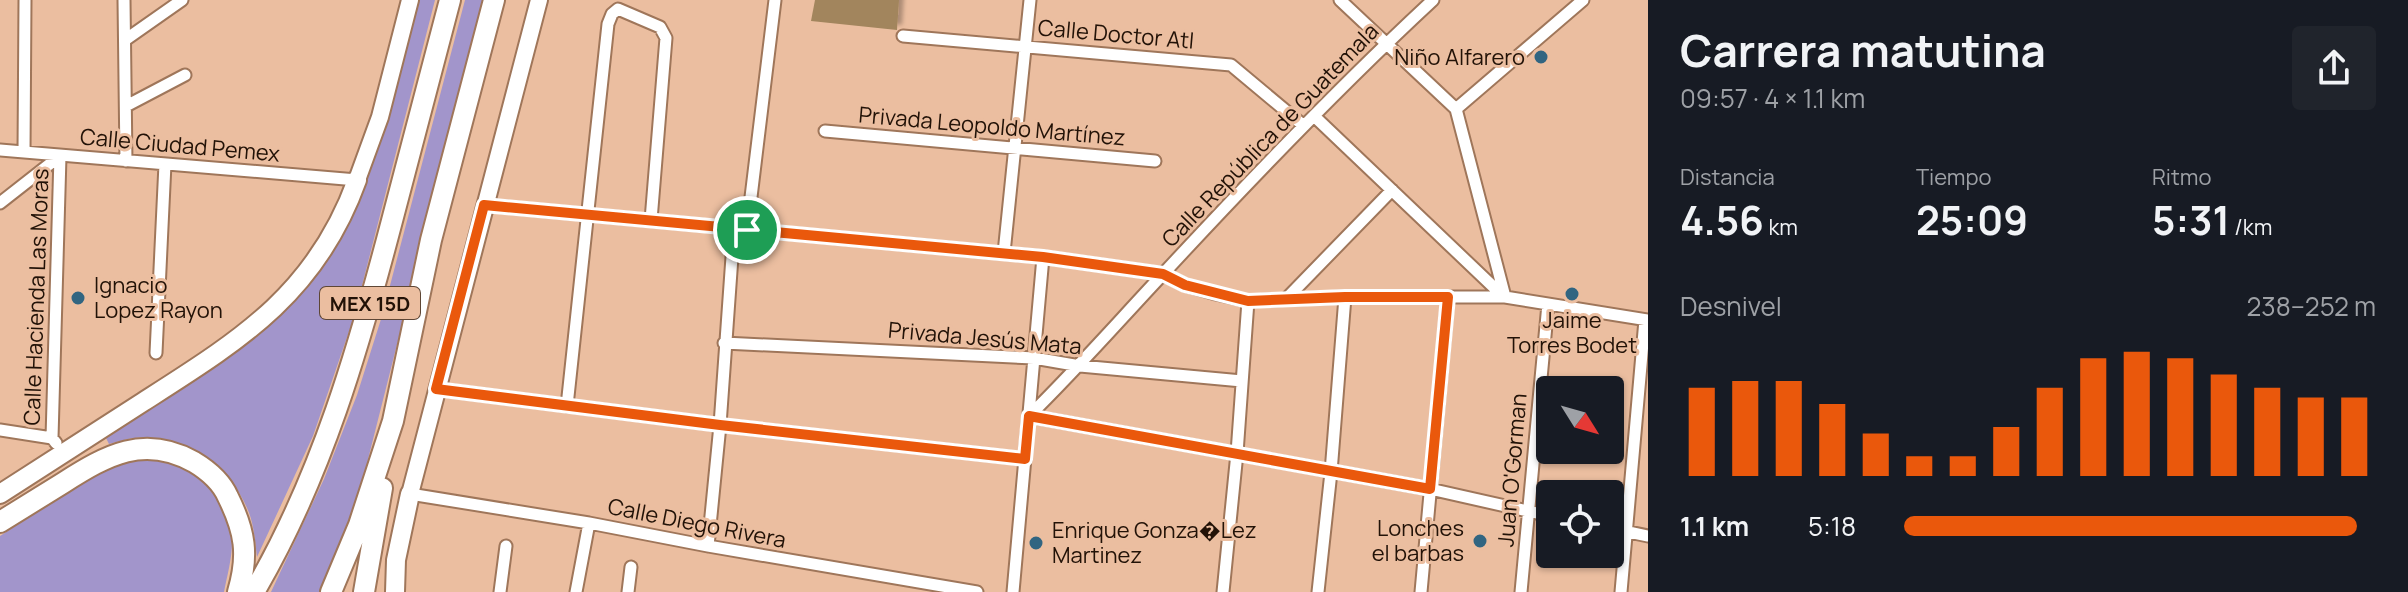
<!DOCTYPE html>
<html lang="es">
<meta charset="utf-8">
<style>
:root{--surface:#171b24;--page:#20242c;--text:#f1f3f6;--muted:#9ea1a6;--accent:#ea580c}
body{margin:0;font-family:Manrope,sans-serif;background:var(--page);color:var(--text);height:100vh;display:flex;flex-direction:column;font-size:30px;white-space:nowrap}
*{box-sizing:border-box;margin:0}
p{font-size:26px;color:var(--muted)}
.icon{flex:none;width:44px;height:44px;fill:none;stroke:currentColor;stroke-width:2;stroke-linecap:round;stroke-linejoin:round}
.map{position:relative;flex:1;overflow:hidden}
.panel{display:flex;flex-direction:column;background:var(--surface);width:760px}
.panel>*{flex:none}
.needle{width:52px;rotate:127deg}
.buttons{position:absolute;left:1536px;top:376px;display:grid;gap:16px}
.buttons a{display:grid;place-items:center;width:88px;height:88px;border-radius:8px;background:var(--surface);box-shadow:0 2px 6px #0004;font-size:40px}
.pin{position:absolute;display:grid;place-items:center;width:68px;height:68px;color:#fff;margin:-34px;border:4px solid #fff;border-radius:50%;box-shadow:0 2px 8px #0007}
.round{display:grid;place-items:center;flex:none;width:84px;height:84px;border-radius:8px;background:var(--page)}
.head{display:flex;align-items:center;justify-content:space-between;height:136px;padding:0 32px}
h1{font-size:44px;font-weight:700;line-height:60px}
.metrics{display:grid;grid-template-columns:repeat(3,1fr);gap:12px;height:136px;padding:8px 32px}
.metrics div{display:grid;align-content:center}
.metrics b{font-size:40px;font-weight:700}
.metrics small{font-size:22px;font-weight:400}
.metrics p{font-size:22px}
.chart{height:224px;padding:16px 32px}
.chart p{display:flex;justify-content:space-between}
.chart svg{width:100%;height:144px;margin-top:8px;stroke:var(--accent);stroke-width:6}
ul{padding:0 32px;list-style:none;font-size:26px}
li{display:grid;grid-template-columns:128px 96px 1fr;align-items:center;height:60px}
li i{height:20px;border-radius:10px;background:var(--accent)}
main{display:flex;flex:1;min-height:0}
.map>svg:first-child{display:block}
</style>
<main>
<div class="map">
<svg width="1648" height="592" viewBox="0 0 1648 592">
<defs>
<filter id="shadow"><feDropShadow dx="5" dy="-5" stdDeviation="2" flood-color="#0004"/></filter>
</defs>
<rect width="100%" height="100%" fill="#ebbea0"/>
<!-- green -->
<path fill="#a295cb" d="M419,0h16l-81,317 -41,119 -56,121c-2,-16 -3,-34 -10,-49 -18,-44 -66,-74 -113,-70 -8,1 -17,4 -25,6l-3,-6c57,-38 119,-73 170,-119 91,-82 113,-206 143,-319z
M465,0h19l-124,491 -40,101h-49l53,-113 33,-84 25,-79z
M135,459c36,0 65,10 84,42 8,12 13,27 13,41 0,17 -5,34 -8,50h-224v-56l104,-67z"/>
<!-- building -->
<path fill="#a2855d" filter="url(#shadow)" d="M815,0h84l-2,30 -86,-9z"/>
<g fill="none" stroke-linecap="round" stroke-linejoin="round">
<defs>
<path id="minor" d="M124,0l2,161
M1340,0l116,109 49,188
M903,36l328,29 73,61
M125,40l57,-40
M126,106l59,-31
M1456,109l127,-109
M1314,116l190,181
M825,131l330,30
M0,150l357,30
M24,152l1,-152
M0,203l60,-47
M484,205l559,52 120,17 22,11 31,9 32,7 97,-4h160l143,23
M747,230l28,-230
M1004,253l26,-253
M1286,299l106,-109
M724,343l310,15 46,8 162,15
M156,353l9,-189
M436,389l284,36 305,34
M567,406l41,-382 4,-10 6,-5 42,18 6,11 -15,182
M1029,416c47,-46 89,-94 134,-142 87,-94 176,-187 270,-274
M1029,416l401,73 120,27
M0,430l52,8 4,5
M52,438l8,-282
M410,494l179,29 119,23 269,46
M1610,528l38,8
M708,546l12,-121 14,-196
M500,592l6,-46
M576,592l13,-69
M628,592l3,-25
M1013,592l30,-335
M1223,592l14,-139 11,-152
M1318,592l13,-120 14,-175
M1421,592l27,-295
M1521,592l27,-288
M1621,592l24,-272"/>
<path id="secondary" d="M357,180l23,-63 30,-117
M410,494l129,-494"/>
<path id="primary" d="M0,494c48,-31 95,-61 143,-92 97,-62 173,-108 214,-222
M395,592l1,-32 14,-66"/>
<path id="motorway" d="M0,522c21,-13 42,-26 63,-39 44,-28 81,-49 131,-21 15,9 27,19 34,35 17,34 21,58 10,95
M254,592c68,-116 105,-245 139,-375 19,-72 38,-145 57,-217
M331,592l28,-67 34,-104 38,-181 63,-240
M364,592l18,-104"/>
</defs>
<!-- minor casing -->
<use href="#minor" stroke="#9f765a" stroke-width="15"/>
<!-- secondary casing -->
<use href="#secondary" stroke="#9f765a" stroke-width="20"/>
<!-- primary casing -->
<use href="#primary" stroke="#9f765a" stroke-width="22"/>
<!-- motorway casing -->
<use href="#motorway" stroke="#9f765a" stroke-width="24"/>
<!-- minor -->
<use href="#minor" stroke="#fff" stroke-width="11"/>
<!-- secondary -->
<use href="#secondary" stroke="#fff" stroke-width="16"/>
<!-- primary -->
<use href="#primary" stroke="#fff" stroke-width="18"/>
<!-- motorway -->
<use href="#motorway" stroke="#fff" stroke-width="20"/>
</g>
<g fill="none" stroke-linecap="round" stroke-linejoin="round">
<defs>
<path id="route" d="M484,205l559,52 120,17 22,11 63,16 97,-4h103l-18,192 -401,-73 -4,43 -305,-34 -284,-36z"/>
</defs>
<!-- route casing -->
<use href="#route" stroke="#fff" stroke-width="16"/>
<!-- route -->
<use href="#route" stroke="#ea580c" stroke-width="10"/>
</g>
<!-- markers -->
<g fill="#316581" stroke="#ebbea0" stroke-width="3">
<circle cx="1541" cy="57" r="8"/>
<circle cx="1572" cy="294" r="8"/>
<circle cx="78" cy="298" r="8"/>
<circle cx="1480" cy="541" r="8"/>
<circle cx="1036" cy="543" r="8"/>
</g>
<g text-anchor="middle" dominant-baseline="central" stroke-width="6" stroke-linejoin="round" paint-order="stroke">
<!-- shield labels -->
<rect fill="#ebbea0" stroke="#5e4635" stroke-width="2" x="320" y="287" width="100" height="32" rx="6"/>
<g font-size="20" font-weight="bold" fill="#221207">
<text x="370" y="303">MEX 15D</text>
</g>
<!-- street labels -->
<g font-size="22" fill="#221207" stroke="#ebbea0">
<text transform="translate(1116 34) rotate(5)">Calle Doctor Atl</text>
<text transform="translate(992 126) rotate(5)">Privada Leopoldo Martínez</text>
<text transform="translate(1270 135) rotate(-46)">Calle República de Guatemala</text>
<text transform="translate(180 145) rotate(5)">Calle Ciudad Pemex</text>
<text transform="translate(36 297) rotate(-88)">Calle Hacienda Las Moras</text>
<text transform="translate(985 338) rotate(5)">Privada Jesús Mata</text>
<text transform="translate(1512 470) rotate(-85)">Juan O'Gorman</text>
<text transform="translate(697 523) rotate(11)">Calle Diego Rivera</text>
</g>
<!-- poi labels -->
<g font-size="22" fill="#221207" stroke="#ebbea0" text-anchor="end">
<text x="1525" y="57">Niño Alfarero</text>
<text x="94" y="285" text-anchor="start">Ignacio<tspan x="94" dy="25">Lopez Rayon</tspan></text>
<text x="1572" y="320" text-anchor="middle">Jaime<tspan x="1572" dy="25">Torres Bodet</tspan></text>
<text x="1464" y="528">Lonches<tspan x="1464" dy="25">el barbas</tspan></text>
<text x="1052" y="530" text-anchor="start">Enrique Gonza�Lez<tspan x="1052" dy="25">Martinez</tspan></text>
</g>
</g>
</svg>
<div class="buttons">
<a><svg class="needle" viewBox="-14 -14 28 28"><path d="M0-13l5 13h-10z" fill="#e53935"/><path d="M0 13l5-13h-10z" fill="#9ea1a6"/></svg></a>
<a><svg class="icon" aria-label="locate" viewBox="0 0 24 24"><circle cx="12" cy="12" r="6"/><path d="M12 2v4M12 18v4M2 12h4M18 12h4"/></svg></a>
</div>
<div class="pin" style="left:747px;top:230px;background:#1e9e55"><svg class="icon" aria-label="arrive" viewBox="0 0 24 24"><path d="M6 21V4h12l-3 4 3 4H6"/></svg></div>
</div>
<section class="panel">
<div class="head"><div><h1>Carrera matutina</h1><p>09:57 · 4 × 1.1 km</p></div><a class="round"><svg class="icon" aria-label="share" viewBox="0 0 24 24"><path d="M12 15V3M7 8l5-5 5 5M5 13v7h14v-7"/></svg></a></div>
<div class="metrics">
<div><p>Distancia</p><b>4.56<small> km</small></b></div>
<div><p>Tiempo</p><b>25:09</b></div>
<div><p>Ritmo</p><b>5:31<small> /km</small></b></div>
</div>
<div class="chart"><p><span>Desnivel</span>238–252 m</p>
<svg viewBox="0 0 160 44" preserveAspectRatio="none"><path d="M5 44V17M15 44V15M25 44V15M35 44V22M45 44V31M55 44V38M65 44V38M75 44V29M85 44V17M95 44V8M105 44V6M115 44V8M125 44V13M135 44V17M145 44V20M155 44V20"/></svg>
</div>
<ul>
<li><b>1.1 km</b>5:18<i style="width:96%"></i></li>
</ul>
</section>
</main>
